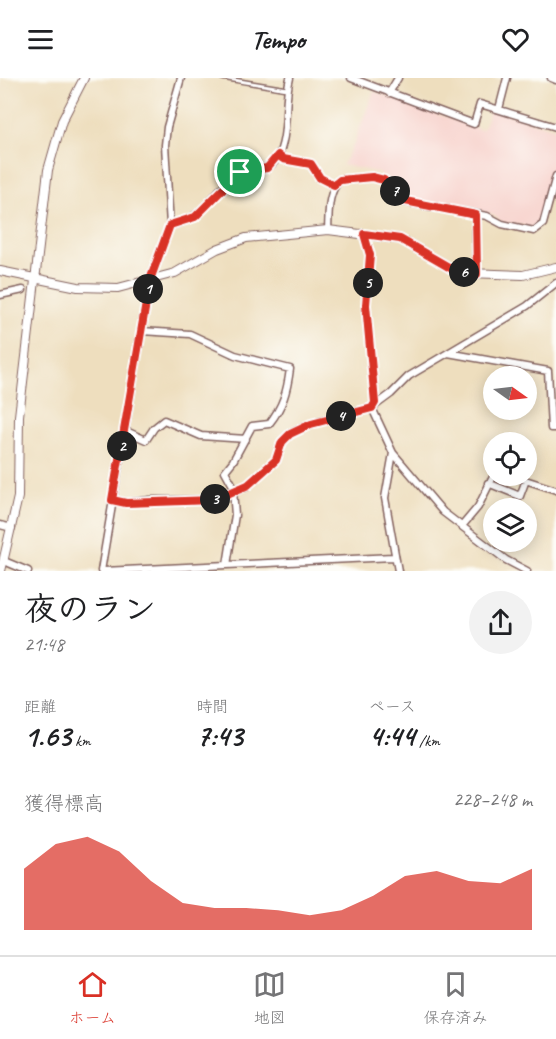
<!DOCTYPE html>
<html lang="ja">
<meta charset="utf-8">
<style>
:root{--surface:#fff;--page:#f2f2f2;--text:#202124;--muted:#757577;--line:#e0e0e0;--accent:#d93025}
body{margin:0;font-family:Caveat,"Klee One",sans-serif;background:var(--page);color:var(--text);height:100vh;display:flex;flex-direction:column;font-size:22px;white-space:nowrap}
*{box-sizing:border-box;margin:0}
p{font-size:20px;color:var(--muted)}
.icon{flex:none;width:33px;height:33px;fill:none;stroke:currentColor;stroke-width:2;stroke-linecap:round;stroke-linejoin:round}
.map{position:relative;height:493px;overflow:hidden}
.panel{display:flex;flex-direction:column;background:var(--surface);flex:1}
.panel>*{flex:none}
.needle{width:39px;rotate:104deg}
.controls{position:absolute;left:483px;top:288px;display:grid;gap:12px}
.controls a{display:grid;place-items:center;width:54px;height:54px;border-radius:50%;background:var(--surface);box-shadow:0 3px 15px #0003;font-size:30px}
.pin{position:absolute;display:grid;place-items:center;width:51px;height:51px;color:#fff;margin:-26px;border:3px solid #fff;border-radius:50%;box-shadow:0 2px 6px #0007}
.km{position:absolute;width:30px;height:30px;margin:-15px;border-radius:50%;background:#222;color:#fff;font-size:16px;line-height:30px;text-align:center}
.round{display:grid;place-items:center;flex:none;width:63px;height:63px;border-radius:32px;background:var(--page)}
.head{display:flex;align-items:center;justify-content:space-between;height:102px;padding:0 24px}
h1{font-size:33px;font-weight:700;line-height:45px}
.stats{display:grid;grid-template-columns:repeat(3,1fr);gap:9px;height:102px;padding:6px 24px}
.stats div{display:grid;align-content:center}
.stats b{font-size:30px;font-weight:700}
.stats small{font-size:16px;font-weight:400}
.stats p{font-size:16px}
.chart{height:168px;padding:12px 24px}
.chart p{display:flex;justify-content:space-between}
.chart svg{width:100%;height:108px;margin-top:6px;fill:var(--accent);opacity:.7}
header{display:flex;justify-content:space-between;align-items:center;height:78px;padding:0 24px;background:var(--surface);font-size:27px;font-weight:700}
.tabs{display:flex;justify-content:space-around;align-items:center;height:84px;border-top:2px solid var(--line);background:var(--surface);font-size:16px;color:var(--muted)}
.tabs a{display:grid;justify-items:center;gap:3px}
.tabs .selected{color:var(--accent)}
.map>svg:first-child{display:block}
</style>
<header><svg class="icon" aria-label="menu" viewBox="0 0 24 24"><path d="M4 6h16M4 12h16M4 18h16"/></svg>Tempo<svg class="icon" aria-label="heart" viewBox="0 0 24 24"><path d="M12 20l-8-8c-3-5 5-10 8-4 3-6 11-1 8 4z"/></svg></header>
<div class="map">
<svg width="556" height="493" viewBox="0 0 556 493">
<rect width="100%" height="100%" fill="#fdfcf7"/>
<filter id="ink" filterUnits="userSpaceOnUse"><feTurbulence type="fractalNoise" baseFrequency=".0167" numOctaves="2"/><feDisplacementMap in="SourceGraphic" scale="12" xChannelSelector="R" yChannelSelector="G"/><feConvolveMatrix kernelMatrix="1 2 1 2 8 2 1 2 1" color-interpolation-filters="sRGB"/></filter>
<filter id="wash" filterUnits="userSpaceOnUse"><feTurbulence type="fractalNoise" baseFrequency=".008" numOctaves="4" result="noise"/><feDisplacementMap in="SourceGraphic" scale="24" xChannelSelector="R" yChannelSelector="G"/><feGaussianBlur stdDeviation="1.35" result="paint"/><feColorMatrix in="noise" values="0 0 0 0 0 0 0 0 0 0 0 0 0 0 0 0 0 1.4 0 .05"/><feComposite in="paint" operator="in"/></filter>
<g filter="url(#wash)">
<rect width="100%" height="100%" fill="#eedebe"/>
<!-- built -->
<path fill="#f7d0ca" d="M374,13l108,39 9,-21 65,20v34l-19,62 -3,3 -33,-6 -7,-7 -16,-4 -6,1 -70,-15 -14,-19 -12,-6 -34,-7 11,-19z"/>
</g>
<g filter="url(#ink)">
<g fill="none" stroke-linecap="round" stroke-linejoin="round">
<defs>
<path id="service" d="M222,0l65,11"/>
<path id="minor" d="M351,0l123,46 6,-20 76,23
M551,0l5,2
M389,15l9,-15
M499,31l8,-31
M278,77l5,4 28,5 9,14 14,7
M476,137v59
M170,147c37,-6 41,-34 68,-52 12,-8 29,0 38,-13 14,-23 7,-57 14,-82
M328,152c1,-17 -1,-37 12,-50l32,-3 12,3 21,22 82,14 15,8 32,7 9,-7 13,-48
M364,156l6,21 -4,50 9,98
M0,217l23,-5
M141,253l49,3 45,21 55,14c-3,23 -7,37 -21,55l-17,2 -19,35 -8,10 11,20
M448,275l100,18 3,57h5
M372,330l21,45 -8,45 13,73
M124,352l22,10 8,-12 10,-8 37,16 45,3
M393,375l50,59 63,48 21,11
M513,398l43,14
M488,405l32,13 6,-16
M112,422l14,3 24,-3h63l35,-15 28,-25 6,-18 8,-8 21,-10 61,-16 19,-14 18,-18 118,-70 29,-23
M0,447l12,3
M462,448l16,-19 16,-32
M4,483l24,10
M227,487l8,-50 -2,-24
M101,493l49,-291 20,-55 -5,-80 2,-18 14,-49
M104,493l289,-14"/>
<path id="tertiary" d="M0,193l78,16 40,1 57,-15 42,-24 29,-11 82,-8 72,9 52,30 16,4 55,2 33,-8
M1,493l17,-74 1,-81 29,-246 14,-49 22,-43"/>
</defs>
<!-- service casing -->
<use href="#service" stroke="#83625e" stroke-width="6"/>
<!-- minor casing -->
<use href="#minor" stroke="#83625e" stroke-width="9"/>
<!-- tertiary casing -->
<use href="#tertiary" stroke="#83625e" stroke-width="10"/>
<!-- service -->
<use href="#service" stroke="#fff" stroke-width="3"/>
<!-- minor -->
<use href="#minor" stroke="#fff" stroke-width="6"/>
<!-- tertiary -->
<use href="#tertiary" stroke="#fff" stroke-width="8"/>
</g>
</g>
<g fill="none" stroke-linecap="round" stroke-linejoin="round" filter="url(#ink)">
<defs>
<path id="route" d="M278,77l5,4 28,5 9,14 14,7 6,-5 32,-3 12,3 21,21 71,14 1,59 -25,-5 -52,-30 -36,-5 6,21 -4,50 9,98 -3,5 -61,16 -21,10 -8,8 -6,18 -28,25 -35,15 -87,3 -14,-3 38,-220 20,-55 25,-8 45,-45 27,-4z"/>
</defs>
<!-- route casing -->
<use href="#route" stroke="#fff" stroke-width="12"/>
<!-- route -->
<use href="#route" stroke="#d93025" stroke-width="8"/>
</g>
</svg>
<div class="controls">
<a><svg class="needle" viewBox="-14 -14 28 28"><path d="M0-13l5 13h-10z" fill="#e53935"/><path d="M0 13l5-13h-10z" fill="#757577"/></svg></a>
<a><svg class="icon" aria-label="locate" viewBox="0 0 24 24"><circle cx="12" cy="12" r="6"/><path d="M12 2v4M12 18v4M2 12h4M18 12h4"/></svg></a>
<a><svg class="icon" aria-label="layers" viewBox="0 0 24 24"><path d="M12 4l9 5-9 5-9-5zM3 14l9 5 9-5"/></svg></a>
</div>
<div class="pin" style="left:240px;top:94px;background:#1e9e55"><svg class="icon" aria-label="arrive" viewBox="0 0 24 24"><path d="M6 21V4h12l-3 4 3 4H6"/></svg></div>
<b class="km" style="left:148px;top:211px">1</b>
<b class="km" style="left:122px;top:368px">2</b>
<b class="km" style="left:215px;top:421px">3</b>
<b class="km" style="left:341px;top:338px">4</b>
<b class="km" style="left:368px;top:205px">5</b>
<b class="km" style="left:464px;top:194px">6</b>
<b class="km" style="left:395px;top:113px">7</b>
</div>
<section class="panel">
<div class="head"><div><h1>夜のラン</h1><p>21:48</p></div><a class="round"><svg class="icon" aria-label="share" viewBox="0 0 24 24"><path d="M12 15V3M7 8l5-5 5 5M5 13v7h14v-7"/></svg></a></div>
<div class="stats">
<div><p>距離</p><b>1.63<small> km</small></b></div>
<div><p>時間</p><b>7:43</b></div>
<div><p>ペース</p><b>4:44<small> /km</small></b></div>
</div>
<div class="chart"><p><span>獲得標高</span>228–248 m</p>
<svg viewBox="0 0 160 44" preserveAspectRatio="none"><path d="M0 44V19L10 9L20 6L30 12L40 24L50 33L60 35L70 35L80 36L90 38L100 36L110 30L120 22L130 20L140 24L150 25L160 19V44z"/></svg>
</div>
</section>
<nav class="tabs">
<a class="selected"><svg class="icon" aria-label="home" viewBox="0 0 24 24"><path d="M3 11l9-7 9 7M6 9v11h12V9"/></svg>ホーム</a>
<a><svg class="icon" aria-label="map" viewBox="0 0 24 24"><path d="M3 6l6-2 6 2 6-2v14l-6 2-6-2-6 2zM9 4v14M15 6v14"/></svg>地図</a>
<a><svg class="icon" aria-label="saved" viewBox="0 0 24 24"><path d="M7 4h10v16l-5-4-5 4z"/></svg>保存済み</a>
</nav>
